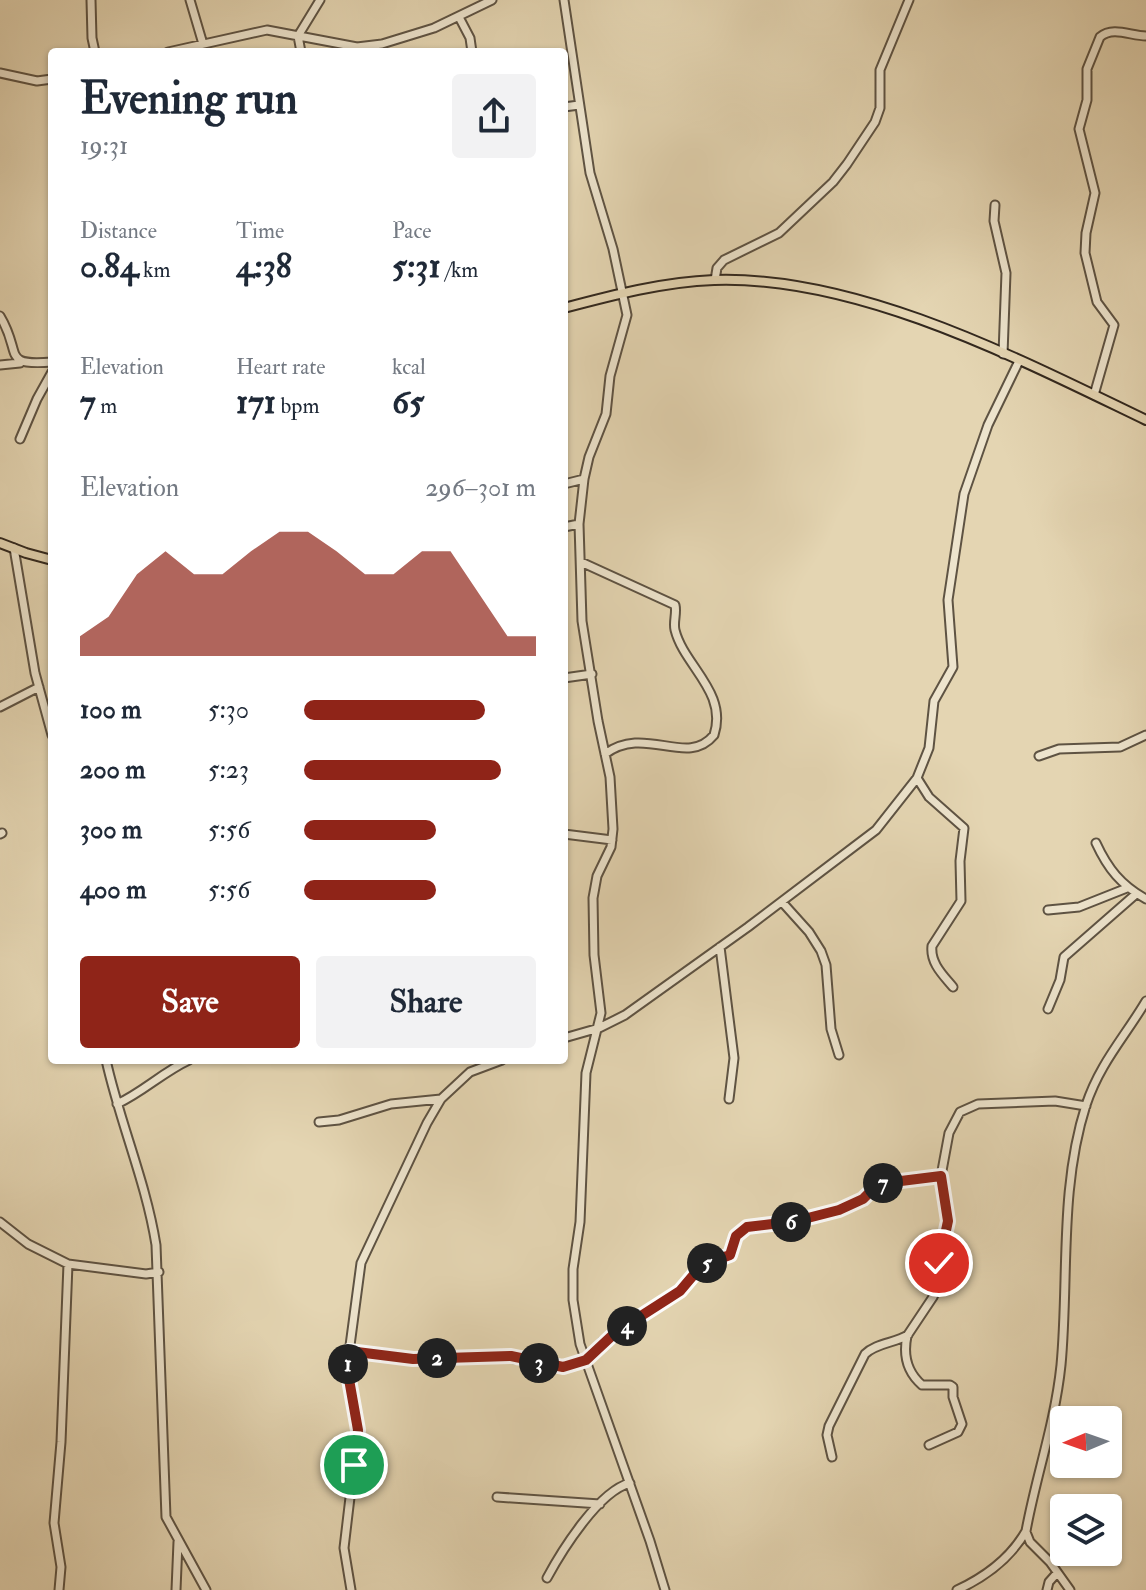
<!DOCTYPE html>
<meta charset="utf-8">
<style>
:root{--surface:#fff;--page:#f2f2f3;--text:#1f2937;--muted:#747a83;--accent:#8f2418}
body{margin:0;font-family:"IM FELL Double Pica",serif;background:var(--page);color:var(--text);height:100vh;display:flex;flex-direction:column;font-size:30px;white-space:nowrap}
*{box-sizing:border-box;margin:0}
p{font-size:26px;color:var(--muted)}
.icon{flex:none;width:44px;height:44px;fill:none;stroke:currentColor;stroke-width:2;stroke-linecap:round;stroke-linejoin:round}
.map{position:relative;flex:1;overflow:hidden}
.panel{position:absolute;left:48px;top:48px;width:520px;height:1016px;display:flex;flex-direction:column;background:var(--surface);border-radius:8px;box-shadow:0 2px 6px #0004}
.panel>*{flex:none}
.needle{width:52px;rotate:268deg}
.fabs{position:absolute;left:1050px;top:1406px;display:grid;gap:16px}
.fabs a{display:grid;place-items:center;width:72px;height:72px;border-radius:8px;background:var(--surface);box-shadow:0 2px 6px #0004;font-size:40px}
.pin{position:absolute;display:grid;place-items:center;width:68px;height:68px;color:#fff;margin:-34px;border:4px solid #fff;border-radius:50%;box-shadow:0 2px 8px #0007}
.km{position:absolute;width:40px;height:40px;margin:-20px;border-radius:50%;background:#222;color:#fff;font-size:22px;line-height:40px;text-align:center}
.round{display:grid;place-items:center;flex:none;width:84px;height:84px;border-radius:8px;background:var(--page)}
.head{display:flex;align-items:center;justify-content:space-between;height:136px;padding:0 32px}
h1{font-size:44px;font-weight:700;line-height:60px}
.stats{display:grid;grid-template-columns:repeat(3,1fr);gap:12px;height:136px;padding:8px 32px}
.stats div{display:grid;align-content:center}
.stats b{font-size:34px;font-weight:700}
.stats small{font-size:22px;font-weight:400}
.stats p{font-size:22px}
.chart{height:224px;padding:16px 32px}
.chart p{display:flex;justify-content:space-between}
.chart svg{width:100%;height:144px;margin-top:8px;fill:var(--accent);opacity:.7}
.primary-button{display:flex;gap:16px;margin-top:auto;padding:16px 32px}
.primary-button a{flex:1;height:92px;border-radius:8px;background:var(--accent);color:#fff;font-size:32px;font-weight:700;line-height:92px;text-align:center}
.primary-button a+a{background:var(--page);color:var(--text)}
ul{padding:0 32px;list-style:none;font-size:26px}
li{display:grid;grid-template-columns:128px 96px 1fr;align-items:center;height:60px}
li i{height:20px;border-radius:10px;background:var(--accent)}
.map>svg:first-child{display:block}
</style>
<div class="map">
<svg width="1146" height="1590" viewBox="0 0 1146 1590">
<rect width="100%" height="100%" fill="#e4d5b2"/>
<filter id="stains"><feTurbulence type="fractalNoise" baseFrequency=".0025" numOctaves="4"/><feColorMatrix values="0 0 0 0 .2 0 0 0 0 .09 0 0 0 0 .02 0 0 0 .5 -.17"/></filter>
<radialGradient id="worn" r=".72"><stop offset=".6" stop-color="#630" stop-opacity="0"/><stop offset="1" stop-color="#630" stop-opacity=".3"/></radialGradient>
<g fill="none" stroke-linecap="round" stroke-linejoin="round">
<defs>
<path id="minor" d="M91,0l1,38 3,14
M190,0l13,44
M564,0l26,173 23,76 14,66 -17,61 -4,38 -17,43 -5,22 -5,45 3,97 16,100 12,56 3,52 -2,18 -14,29 -4,22 1,57 7,58 -15,60 -6,149 -7,47v31l7,44 70,197 15,49
M459,17l11,21 2,14
M168,52l99,-22 90,17 25,-3 52,-16 58,-28
M301,52l-3,-16 22,-36
M0,73l37,8 15,-2
M564,107l15,-2
M995,205l-1,16 12,52 -3,81
M715,280l2,-12 7,-8 55,-27 54,-51 14,-18 28,-42 5,-14v-38l29,-70
M0,316c23,38 0,50 52,46
M0,365l20,-2
M1094,395l20,-70 -17,-23 -12,-49 1,-20 9,-40 -16,-64 8,-29v-31l13,-32c13,-11 31,-1 46,-1
M20,439l17,-40 15,-27
M564,484l20,-5
M564,527l15,-3
M14,548l21,125 17,62
M581,562l94,43c2,8 -2,17 0,25 9,36 53,62 39,105 -27,33 -69,-11 -109,19
M564,678l28,-4
M0,707l39,-20
M1039,756l20,-7 61,-2 26,-12
M917,778l12,19 35,31 -4,33 1,40 -29,45c-2,17 11,29 21,41
M0,834l2,-1
M564,834l48,6
M1096,843c12,26 25,42 50,56
M782,902l27,30 12,19 5,14 5,64 8,26
M1048,910l31,-3 48,-19
M720,947l14,111 -5,41
M1048,1009l12,-29 4,-23 72,-63
M564,1038l35,-10 26,-13 123,-88 128,-97 41,-52 12,-30 5,-47 19,-34 -5,-67 16,-106 24,-69 31,-64
M106,1060c14,63 40,122 50,185l10,272 40,73
M117,1104c26,-12 46,-32 72,-44
M319,1122l20,-2 52,-16 50,-5
M0,1222l28,22 40,20 78,10 13,-2
M349,1351l64,8 78,-4 72,12 23,-7 17,-19 77,-50 22,-26 28,-10 6,-19 11,-9 49,-6 43,-11 24,-11 13,-13 9,-3 56,-7
M929,1445l29,-13 4,-8 -9,-27v-10l-3,-2h-28c-15,-13 -19,-30 -15,-49l26,-39 5,-11 2,-30 8,-35 -7,-45 8,-43 11,-21 18,-8 77,-3 31,5
M832,1457l-5,-22 2,-9 36,-72c11,-11 30,-11 43,-19
M497,1497l103,7
M1026,1532l4,10 20,20 20,28
M547,1578c15,-28 52,-87 83,-95
M59,1590l2,-23 -7,-44 7,-81 7,-178
M176,1590l2,-48
M351,1590l-7,-42 14,-118 -11,-62 14,-105 66,-140 14,-24 29,-27 32,-12
M957,1590c28,-13 53,-31 69,-59 10,-55 29,-108 35,-166 8,-85 -2,-176 25,-260 14,-42 38,-67 60,-104
M1047,1590l2,-8 8,-9"/>
<path id="major" d="M564,308c49,-13 99,-26 150,-28 144,-5 305,79 432,140
M0,543l26,10 26,7"/>
</defs>
<!-- minor casing -->
<use href="#minor" stroke="#5e5343" stroke-width="11"/>
<!-- major casing -->
<use href="#major" stroke="#32281e" stroke-width="12"/>
<!-- minor -->
<use href="#minor" stroke="#ede4cd" stroke-width="7"/>
<!-- major -->
<use href="#major" stroke="#e4d5b2" stroke-width="8"/>
</g>
<g fill="none" stroke-linecap="round" stroke-linejoin="round">
<defs>
<path id="route" d="M354,1465l4,-35 -11,-62 2,-17 64,8 98,-3 52,11 23,-7 30,-28 64,-41 22,-26 28,-10 6,-19 11,-9 49,-6 43,-11 24,-11 13,-13 9,-3 56,-7 7,45 -9,42"/>
</defs>
<!-- route casing -->
<use href="#route" stroke="#fff" stroke-width="16"/>
<!-- route -->
<use href="#route" stroke="#8f2418" stroke-width="10"/>
</g>
<rect width="100%" height="100%" filter="url(#stains)"/>
<rect width="100%" height="100%" fill="url(#worn)"/>
</svg>
<div class="fabs">
<a><svg class="needle" viewBox="-14 -14 28 28"><path d="M0-13l5 13h-10z" fill="#e53935"/><path d="M0 13l5-13h-10z" fill="#747a83"/></svg></a>
<a><svg class="icon" aria-label="layers" viewBox="0 0 24 24"><path d="M12 4l9 5-9 5-9-5zM3 14l9 5 9-5"/></svg></a>
</div>
<div class="pin" style="left:354px;top:1465px;background:#1e9e55"><svg class="icon" aria-label="arrive" viewBox="0 0 24 24"><path d="M6 21V4h12l-3 4 3 4H6"/></svg></div>
<div class="pin" style="left:939px;top:1263px;background:#d93025"><svg class="icon" aria-label="check" viewBox="0 0 24 24"><path d="M5 12l5 5 9-10"/></svg></div>
<b class="km" style="left:348px;top:1364px">1</b>
<b class="km" style="left:437px;top:1358px">2</b>
<b class="km" style="left:539px;top:1363px">3</b>
<b class="km" style="left:627px;top:1326px">4</b>
<b class="km" style="left:707px;top:1263px">5</b>
<b class="km" style="left:791px;top:1222px">6</b>
<b class="km" style="left:883px;top:1183px">7</b>
<section class="panel">
<div class="head"><div><h1>Evening run</h1><p>19:31</p></div><a class="round"><svg class="icon" aria-label="share" viewBox="0 0 24 24"><path d="M12 15V3M7 8l5-5 5 5M5 13v7h14v-7"/></svg></a></div>
<div class="stats">
<div><p>Distance</p><b>0.84<small> km</small></b></div>
<div><p>Time</p><b>4:38</b></div>
<div><p>Pace</p><b>5:31<small> /km</small></b></div>
</div>
<div class="stats">
<div><p>Elevation</p><b>7<small> m</small></b></div>
<div><p>Heart rate</p><b>171<small> bpm</small></b></div>
<div><p>kcal</p><b>65</b></div>
</div>
<div class="chart"><p><span>Elevation</span>296–301 m</p>
<svg viewBox="0 0 160 44" preserveAspectRatio="none"><path d="M0 44V38L10 32L20 19L30 12L40 19L50 19L60 12L70 6L80 6L90 12L100 19L110 19L120 12L130 12L140 25L150 38L160 38V44z"/></svg>
</div>
<ul>
<li><b>100 m</b>5:30<i style="width:78%"></i></li>
<li><b>200 m</b>5:23<i style="width:85%"></i></li>
<li><b>300 m</b>5:56<i style="width:57%"></i></li>
<li><b>400 m</b>5:56<i style="width:57%"></i></li>
</ul>
<div class="primary-button"><a>Save</a><a>Share</a></div>
</section>
</div>
